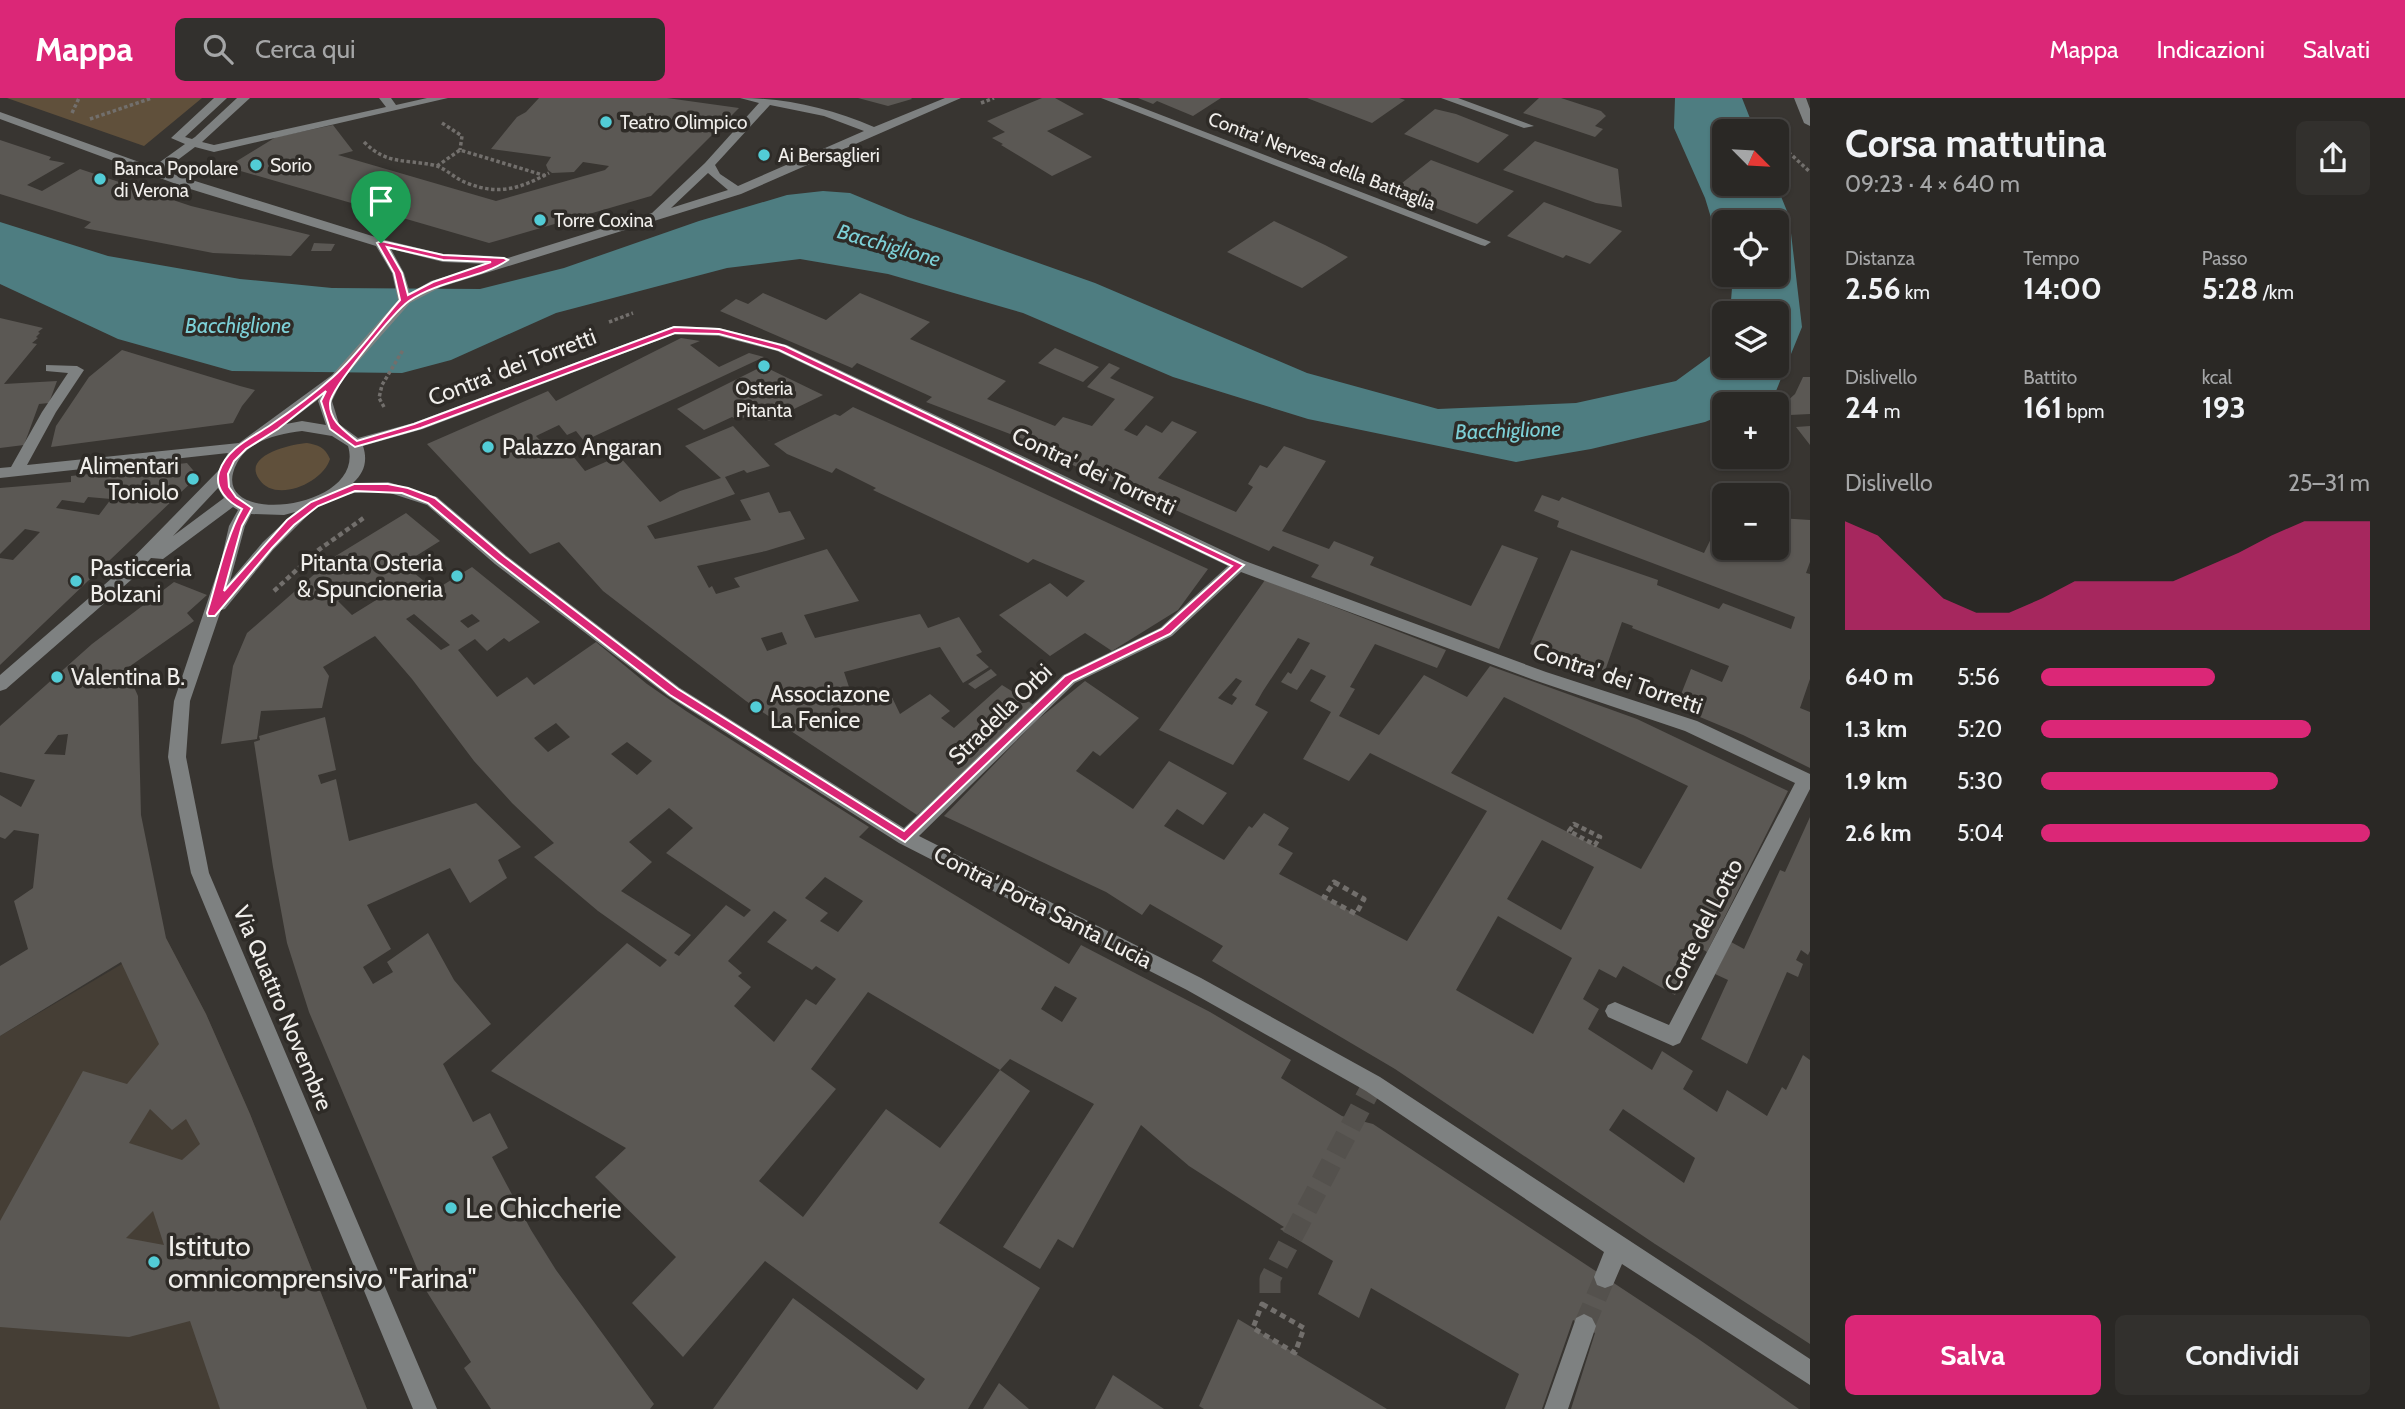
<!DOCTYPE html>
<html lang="it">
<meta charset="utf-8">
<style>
:root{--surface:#2a2825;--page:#32302d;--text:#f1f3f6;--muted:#a5a6a7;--line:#464442;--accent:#db2777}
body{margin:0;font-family:Cabin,sans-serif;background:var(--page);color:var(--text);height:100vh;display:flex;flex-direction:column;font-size:26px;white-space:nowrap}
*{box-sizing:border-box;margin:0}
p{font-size:23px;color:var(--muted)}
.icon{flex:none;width:38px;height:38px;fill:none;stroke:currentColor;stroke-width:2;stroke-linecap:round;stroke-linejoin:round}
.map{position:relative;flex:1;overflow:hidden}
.details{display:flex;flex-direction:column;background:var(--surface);width:595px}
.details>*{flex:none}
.needle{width:46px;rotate:114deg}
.buttons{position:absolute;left:1712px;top:21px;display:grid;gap:14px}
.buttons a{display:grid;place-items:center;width:77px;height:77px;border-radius:10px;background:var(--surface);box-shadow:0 2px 5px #0004,0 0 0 2px var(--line);font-size:35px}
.pin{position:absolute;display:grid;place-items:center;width:60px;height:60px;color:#fff;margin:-72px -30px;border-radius:50% 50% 50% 0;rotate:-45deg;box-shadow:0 0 7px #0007}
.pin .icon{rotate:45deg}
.round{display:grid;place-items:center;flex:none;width:74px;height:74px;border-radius:10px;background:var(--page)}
.overview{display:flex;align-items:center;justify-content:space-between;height:119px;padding:0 35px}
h1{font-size:38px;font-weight:800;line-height:52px}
.figures{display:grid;grid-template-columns:repeat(3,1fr);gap:10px;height:119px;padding:7px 35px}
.figures div{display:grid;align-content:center}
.figures b{font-size:30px;font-weight:800}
.figures small{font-size:19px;font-weight:400}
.figures p{font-size:19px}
.chart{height:196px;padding:14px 35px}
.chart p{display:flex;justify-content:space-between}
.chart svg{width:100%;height:126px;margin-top:7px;fill:var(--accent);opacity:.7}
.action{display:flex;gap:14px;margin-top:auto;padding:14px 35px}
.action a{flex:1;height:80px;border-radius:10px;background:var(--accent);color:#fff;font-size:28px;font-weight:800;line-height:80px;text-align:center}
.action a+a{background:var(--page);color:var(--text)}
ul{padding:0 35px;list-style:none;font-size:23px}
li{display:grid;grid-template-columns:112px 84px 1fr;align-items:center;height:52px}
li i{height:18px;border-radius:9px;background:var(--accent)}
header{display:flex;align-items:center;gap:42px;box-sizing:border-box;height:98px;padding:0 35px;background:var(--accent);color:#fff}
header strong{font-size:33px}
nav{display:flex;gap:38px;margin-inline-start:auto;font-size:24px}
.search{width:490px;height:63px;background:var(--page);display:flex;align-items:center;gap:18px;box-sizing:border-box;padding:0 24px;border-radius:10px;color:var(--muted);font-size:26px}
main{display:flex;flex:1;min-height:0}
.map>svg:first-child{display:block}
</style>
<header>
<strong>Mappa</strong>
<div class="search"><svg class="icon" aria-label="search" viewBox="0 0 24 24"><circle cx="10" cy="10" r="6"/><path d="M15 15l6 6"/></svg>Cerca qui</div>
<nav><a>Mappa</a><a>Indicazioni</a><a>Salvati</a></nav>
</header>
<main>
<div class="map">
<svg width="1810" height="1311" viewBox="0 0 1810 1311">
<rect width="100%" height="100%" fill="#383531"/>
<!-- built -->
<path fill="#453e35" d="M166,840l40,76 44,100 117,295h-367v-373z"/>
<!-- green -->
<path fill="#60503b" d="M7,0h195l-58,48z
M307,345c11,2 18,4 23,16 -7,24 -55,45 -71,20 -17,-24 33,-35 48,-36z"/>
<!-- water -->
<path fill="#4e7d81" d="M1675,0h67l13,33h-31v53h52l13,32 13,111 -26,64 -30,13h-22v10l-19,8 -114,27 -75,13 -208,-43 -135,-42 -150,-64 -135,-39 -88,-15 -73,9 -171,45 -105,47 -49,13 -170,-2 -114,-32 -118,-55v-62l108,34 132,23 92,9 148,1 84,-21 135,-47 88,-26 36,-4 27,2 58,24 187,66 212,90 131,36 138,-6 100,-22 48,-35v20h52v-53h-46l2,-25 -4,-13h48v-53h-52v38l-19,-62 -31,-70z"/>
<!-- building -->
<path fill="#5b5854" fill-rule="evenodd" d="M539,0h128l72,10 -88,88 -162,47 -262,-76 49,-30 57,-12 20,26 -15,4 158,46 109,-31 4,-4 -26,-4 -9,10 -22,1 -4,-3 -2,-5 5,-8 -60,-8 26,-32 9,-5z
M858,0h53l1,1 -24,7z
M1042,0h13l29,16 -37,17 45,26 -40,19 -51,-31 2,-1 -11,-6 13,-6 -18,-11z
M1138,0h83l-28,18 -36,-15 -4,3z
M1307,0h92l6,2 -33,23z
M1539,0h22l40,13 5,5 -11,10 8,3 -8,8 -72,-24z
M1435,11l21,5 53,21 -31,28 -74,-29z
M0,42l51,17 -2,3 16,3 -38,22 15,6 38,-22 111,37 119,29 -19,21 -78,-3 -129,-25 7,-6 -91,-28z
M1535,43l83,28 4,38 -26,-4 -93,-33z
M1431,62l83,31 -37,33 -85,-33z
M1544,104l78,29 -32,33 -24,-9 -3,3 -56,-22z
M1274,123l51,24 23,12 -46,31 -75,-36z
M314,145l21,1 -4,7h-20z
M763,195l63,27 34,-27 70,29 -20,17 96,42 -19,18 68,27 8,-9 29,9 23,-27 -28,-12 22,-24 11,5 -10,10 44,19 -30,33 13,6 9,-11 16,8 10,-12 25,11 -39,46 78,34 17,-25 -5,-3 12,-19 7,3 17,-22 42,15 -44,70 47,18 5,-8 40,16 -4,8 101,41 31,-61 36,13 -39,91 -188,-72 8,-12 -46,-19 -4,5 -233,-102 3,-4 -113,-43 6,-5 -75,-34 -5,5 -132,-57 16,-12 12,5z
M0,220l43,10 -5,4 2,1 -4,4 2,1 -6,5 5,1 -33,40 53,-3 -8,22 -10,1 -15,41 -24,3z
M681,240l19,3 -10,4 29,22 30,-14 15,4 -180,84 -8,-10 -9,4 -8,-10 -23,11 13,14 14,-6 22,27 34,-15 41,46 20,-11 41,-13 -36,-32 48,-20 37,40 -23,7 -3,-3 -19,7 10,17 -88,32 8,13 96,-19 -11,-20 29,-8 10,21 11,-2 15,28 -39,12 -69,15 12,22 3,-2 4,8 24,-7 -6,-9 93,-29 32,52 -55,14 11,23 105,-24 8,14 31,-11 23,35 -6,3 13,12 -26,16 -23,-36 -96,25 8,24 36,-7 12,25 30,-20 20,17 -9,7 13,10 48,-43 32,20 -117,110 -171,-114 -143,-110 -44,-49 -29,12 -103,-110 121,-53 8,10zM782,534l5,12 -20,7 -6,-13z
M1055,250l44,19 -16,15 -45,-19z
M122,252l118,36 15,4 -13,16 -9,17 -182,24 5,-21 33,-49z
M763,268l60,29 -54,26 -19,-6 -12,5 -6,-3 -28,13 -27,-21z
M1803,279h7v37l-20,1 -6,-11 11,-10z
M853,309l138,62 217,100 -30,41 -66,41 -27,-18 -35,23 -51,-41 51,-32 17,14 18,-16 -52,-22 -5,4 -155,-73 3,-2 -40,-20 -4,5 -45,-19 -13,-10 61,-30 5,2z
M1810,328v19l-14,-18z
M187,365l11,13 -198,189v-107l13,2 27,-28 -15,-3 -25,25v-66l71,-6v-6zM88,399l23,2 -12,16 -43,-7 6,-8 22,3z
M1542,397l17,6 3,-4 142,56 20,-41v36h52v-22l5,1 -2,6 10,2 -10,-17 31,2v42l-4,11 4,1v105l-10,29 10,4v56l-67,-33 -67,-28 15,-38 31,13 7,-16 -97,-38 1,-2 -11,-4 -17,49 -75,-27 41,-94 87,30 -1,5 62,24 4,-6 68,26 4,-12 -238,-90 2,-6 -25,-10z
M406,415l34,28 -37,23 32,26 37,-23 68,55 -31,20 -5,-4 -17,13 -12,-12 -17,11 39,47 30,-20 7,8 62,-43 51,42 39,27 183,116 -10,10 210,127 12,-19 129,67 81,48 -10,18 61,38 31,8 324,214 102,71h-228l24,-76 -22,-13 -31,89h-37l14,-35 -148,-86 -12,30 -41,-24 15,-33 -53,-32 4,-2 -95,-61 -48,-41 -68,123 -15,-9 -18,30 -37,-22 91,-143 -84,-45 -10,11 -132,-78 -57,77 25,20 -77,92 44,36 83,-108 54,39 60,-78 30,21 -91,132 101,65 -72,121h-255l80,-111 124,92 8,-11 -160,-118 -82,96 -51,-54 44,-46 -81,-80 31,-29 -135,-77 136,-128 33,24 7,-7 -69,-49 -64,-54 20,-14 -42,-40 -38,-42 -62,-82 -37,-43 -52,31 6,9 -7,32 -61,3 -4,28 -36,5 12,-78 14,-33 87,-76zM367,485l14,14 -29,18 -14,-14zM414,516l36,31 -9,5 -35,-31zM472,516l8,7 -12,7 -8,-7zM556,625l14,14 -22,15 -14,-14zM627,644l25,19 -15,14 -26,-21zM669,710l24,20 -27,25 85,57 -7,7 -18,-12 -47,51 -5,-3 17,-18 -70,-44 31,-29 -23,-20zM825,779l38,24 -25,31 -18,-11 8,-8 -23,-15zM774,813l13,9 -20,22 45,28 4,-4 20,13 -20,26 -10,-6 -32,43 -40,-36 17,-19 -13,-11 4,-3 -14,-12zM1055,888l22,12 -15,24 -21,-13z
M1265,482l181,70 -9,18 -62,-24 -25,43 5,2 -16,27 40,19 45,-60 43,22 23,-31 147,53 151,72 -81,161 -8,-5 -24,48 -52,-29 -7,12 -17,-9 -16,30 16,10 -11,20 64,41 10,-19 31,20 -10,18 34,23 10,-22 40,26 15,-29 4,3 17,-35 7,5v284l-155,-100 -260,-175 -183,-108 11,-15 -73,-42 -8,11 -36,-23 -162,-76 92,-95 49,-40 54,37 -39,38 -7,-5 -17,20 57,38 36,-48 58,32 -24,32 -26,-16 -13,17 60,34 25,-34 3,2 12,-15 25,15 -11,17 15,8 -14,21 128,67 80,-130 -117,-58 -21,28 -46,-22 28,-47 -21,-11 16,-25 -15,-7 -14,21 -16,-8 7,-10 3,2 19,-31 -12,-5 -35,53 -8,14 13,7 -35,53 -74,-35zM1236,580l6,3 -10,14 5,3 -5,7 -14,-7zM1504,599l184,89 -47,83 -190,-96zM1542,742l52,27 -33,63 -54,-31zM1498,818l74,42 -39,76 -77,-44zM1623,1011l72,49 -11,25 -75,-53z
M174,484l33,13 -20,18 7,8 -68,48 12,27 3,119 25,123 40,76 44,100 117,295h-147l-30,-88 -61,16 -129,-10v-106l83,-150 44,13 32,-40 -38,-82 -121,74v-70l28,-17 -14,-48 19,-13 6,-54 -25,-4 -9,9 -5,-2v-42l21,12 14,-27 -35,-8v-46l92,-82zM68,636l-3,21 -21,-1 14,-19zM150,1011l22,21 14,-11 14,25 -18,16 -53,-17zM153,1113l11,34 -38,-7z
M991,571l6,6 -22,14 -7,-5z
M325,619l11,53 -18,5 3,9 15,-5 13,62 127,-38 45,44 -23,13 9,18 -37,25 -20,-35 -83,37 24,44 -28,18 10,17 20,-12 -6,-10 41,-29 26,47 37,44 -48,40 30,58 17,-9 18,35 -16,9 39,73 25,40 98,134 -4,5h-159l-27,-41 7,-6 -44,-70 -118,-280 -22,-69 -14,-76 -19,-125 6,-2 -1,-4z
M1810,719v134l-2,4 -7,-5 -5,10 7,4 -5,13 -11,-5 -40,92 -46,-25 27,-59 -13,-6 16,-32 13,7 36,-79 5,2z
M1238,1221l15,9 134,81h-183l-5,-3z
M1113,1277l51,34h-69z
M999,1285l30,26h-46z"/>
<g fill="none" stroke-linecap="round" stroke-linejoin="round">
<!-- minor-tunnel -->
<path stroke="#54514d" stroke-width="21" stroke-dasharray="21 10" stroke-linecap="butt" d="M1270,1195v-14l103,-195
M1584,1228l21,-49"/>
<!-- path-far2 -->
<path stroke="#726f6c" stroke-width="3.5" stroke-dasharray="3.5 2.5" stroke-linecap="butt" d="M981,5l13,-5
M72,15l7,-15
M90,21l62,-21
M442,25l20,13 -2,14
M364,44c23,23 40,17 69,23 13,3 22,14 34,18 32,13 54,5 82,-10
M1784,50l26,24
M437,68l23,-16 86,26
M609,224l24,-9
M384,309l-5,-9 3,-13 21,-35"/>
<!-- path-far1 -->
<path stroke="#726f6c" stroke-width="4.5" stroke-dasharray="5 3.5" stroke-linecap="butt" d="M274,493l43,-40 48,-34
M1574,726l26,13 -5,8 -26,-14z"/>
<!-- path -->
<path stroke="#726f6c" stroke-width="5" stroke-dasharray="6 4.5" stroke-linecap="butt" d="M1334,784l30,17 -8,15 -32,-17z
M1262,1206l42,24 -9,25 -42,-25z"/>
<!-- minor -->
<path fill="#7e8181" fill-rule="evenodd" d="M214,0h13l-42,39 7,2 3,-2 42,-39h13l-48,44 12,3 172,-38 -7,-9h12l5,7 31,-7h21l-234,54 -19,-5 -32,24 222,69 58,14 47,2 4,1 1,5 157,-49 53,-50 54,-60 -19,-5c46,0 90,10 134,29l71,-29h16l-220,96 -300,93 -31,16 -68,77 -10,21 7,23 19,14 55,-15 261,-97 45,2 68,17 458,216 301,111 151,49 113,53v15l-130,254 -7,3 -65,-29 -3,-6 3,-6 7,-3 54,23 126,-242 -110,-52 -151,-51 -293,-108 -69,64 -97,47 -156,153 282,142 179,99 430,282v26l-188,-121 -9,21 -8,3 -8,-3 -3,-8 10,-25 -238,-161 -179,-101 -288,-147 -231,-147 -173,-132 -68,-59 -40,-13 -33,1 -19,5 -19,9 -43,43 -48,59 -4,1 -31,91 -4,56 23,116 228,536h-24l-222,-536 -23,-116 6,-56 47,-140 8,-35 9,-16 -5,-3 -70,52 -12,-1 -20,22 -125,109 -6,2v-16l119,-103 100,-102 9,-17 -228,25v-10l11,-1 31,-55 26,-39 -22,-2v-6l31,1 7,4 -28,42 -29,53 212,-22 93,-68 66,-75 -6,-27 -16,-27 -189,-58 -187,-69v-7l153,55 32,-23 -14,-6zM770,7l54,11 40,15 -126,55 -18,-12 -5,-9zM708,75l20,17 -57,18zM391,151l52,13 45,2 -57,17 -21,12 -6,-20zM675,236l44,2 58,15 451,215 -68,62 -97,47 -159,153 -224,-140 -173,-132 -70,-59 -49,-15 -35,1c11,-10 15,-22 10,-37l60,-17zM320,300l-2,3 8,24 -24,-4 -16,3zM302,333l30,5 16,10c20,66 -146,83 -111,17 12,-23 42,-29 65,-32zM218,390l6,10 -51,38zM295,414l-32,30 -33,39 15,-55 6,-12 33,1z
M1101,0h16l374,144 -6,4 -4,-1z
M1441,0h17l76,28 -10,2z
M1794,0h12l4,11v17l-6,-3z
M1584,1216l8,4 4,8 -28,83h-24l32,-91z"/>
</g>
<!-- route -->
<path fill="#db2777" stroke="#fff" stroke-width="2" fill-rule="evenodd" d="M381,143l62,14 61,3 4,2c-28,19 -69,20 -99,41 -14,10 -78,87 -79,102 -1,18 15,28 27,38l57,-17 260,-97 45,2 66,17 459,219 -74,69 -97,47 -168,161 -235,-147 -172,-133 -70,-59 -26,-10 -47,-2 -37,15 -24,19 -22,23 -57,68h-7l-1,-3c10,-32 19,-76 35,-104 -14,-7 -28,-20 -23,-37 8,-24 32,-34 50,-46 22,-15 45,-32 64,-49 25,-23 45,-52 67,-77l-6,-27 -17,-30zM387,149l56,13 48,2 -58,20 -25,13 -6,-22zM675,235l44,1 60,16 453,216 -70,63 -97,47 -161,155 -226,-142 -173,-132 -70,-59 -27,-10 -20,-4h-34l-43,18 -24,18 -63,71 18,-65 10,-18 -16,-11 -7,-10 -1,-13 6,-13 12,-12 32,-20 48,-38 -5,10 9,28 25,18 66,-19z"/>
<!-- markers -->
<g fill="#52ccd6" stroke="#2e2b27" stroke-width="2.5">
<circle cx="606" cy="24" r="7"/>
<circle cx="764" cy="57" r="7"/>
<circle cx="256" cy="67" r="7"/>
<circle cx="100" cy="81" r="7"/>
<circle cx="540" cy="122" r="7"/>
<circle cx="764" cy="268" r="7"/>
<circle cx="488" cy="349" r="7"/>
<circle cx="193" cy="381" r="7"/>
<circle cx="457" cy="478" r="7"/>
<circle cx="76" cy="483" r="7"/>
<circle cx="57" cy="579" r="7"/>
<circle cx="756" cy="609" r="7"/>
<circle cx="451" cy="1110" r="7"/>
<circle cx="154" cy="1164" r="7"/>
</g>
<g text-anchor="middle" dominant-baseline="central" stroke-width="7" stroke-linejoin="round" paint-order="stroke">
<!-- far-poi labels -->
<g font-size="19" fill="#f0eeeb" stroke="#2e2b27" text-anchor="start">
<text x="620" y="24">Teatro Olimpico</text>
<text x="778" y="57">Ai Bersaglieri</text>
<text x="270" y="67">Sorio</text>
<text x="114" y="70">Banca Popolare<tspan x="114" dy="22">di Verona</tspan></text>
<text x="554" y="122">Torre Coxina</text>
<text x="764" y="290" text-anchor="middle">Osteria<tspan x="764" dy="22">Pitanta</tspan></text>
</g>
<!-- far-street labels -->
<g font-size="19" fill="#f0eeeb" stroke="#2e2b27">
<text transform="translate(1322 63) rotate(21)">Contra' Nervesa della Battaglia</text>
</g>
<!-- far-water labels -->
<g font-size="21" font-style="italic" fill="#7dd0d7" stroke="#2e2b27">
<text transform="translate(889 147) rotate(16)">Bacchiglione</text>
<text x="238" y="227">Bacchiglione</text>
<text transform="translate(1508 332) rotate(-2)">Bacchiglione</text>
</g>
<!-- street labels -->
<g font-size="23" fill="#f0eeeb" stroke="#2e2b27">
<text transform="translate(512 269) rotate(-21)">Contra' dei Torretti</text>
<text transform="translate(1094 373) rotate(25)">Contra' dei Torretti</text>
<text transform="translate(1618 580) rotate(19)">Contra' dei Torretti</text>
<text transform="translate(1000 616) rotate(-44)">Stradella Orbi</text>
<text transform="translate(1043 809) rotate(27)">Contra' Porta Santa Lucia</text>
<text transform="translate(1703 827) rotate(-63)">Corte del Lotto</text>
<text transform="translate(283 910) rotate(67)">Via Quattro Novembre</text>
</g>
<!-- poi labels -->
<g font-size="23" fill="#f0eeeb" stroke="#2e2b27" text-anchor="start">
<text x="502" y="349">Palazzo Angaran</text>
<text x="179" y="368" text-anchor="end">Alimentari<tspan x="179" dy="26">Toniolo</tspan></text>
<text x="443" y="465" text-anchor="end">Pitanta Osteria<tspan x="443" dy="26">&amp; Spuncioneria</tspan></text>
<text x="90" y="470">Pasticceria<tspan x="90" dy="26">Bolzani</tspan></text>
<text x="71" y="579">Valentina B.</text>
<text x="770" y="596">Associazone<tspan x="770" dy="26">La Fenice</tspan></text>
</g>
<!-- near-poi labels -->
<g font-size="28" fill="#f0eeeb" stroke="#2e2b27" text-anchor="start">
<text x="465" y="1110">Le Chiccherie</text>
<text x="168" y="1148">Istituto<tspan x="168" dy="32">omnicomprensivo "Farina"</tspan></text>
</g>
</g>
</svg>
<div class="buttons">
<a><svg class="needle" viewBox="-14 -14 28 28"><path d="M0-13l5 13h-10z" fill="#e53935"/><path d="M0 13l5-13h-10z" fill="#a5a6a7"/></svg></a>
<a><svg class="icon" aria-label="locate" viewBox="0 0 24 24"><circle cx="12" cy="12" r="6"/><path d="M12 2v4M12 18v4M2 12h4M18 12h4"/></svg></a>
<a><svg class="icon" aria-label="layers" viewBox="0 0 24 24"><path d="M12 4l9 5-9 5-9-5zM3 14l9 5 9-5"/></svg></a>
<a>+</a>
<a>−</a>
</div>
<div class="pin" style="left:381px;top:145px;background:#1e9e55"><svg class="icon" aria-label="arrive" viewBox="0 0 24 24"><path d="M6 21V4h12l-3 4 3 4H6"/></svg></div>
</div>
<section class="details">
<div class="overview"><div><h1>Corsa mattutina</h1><p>09:23 · 4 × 640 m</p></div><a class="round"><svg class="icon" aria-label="share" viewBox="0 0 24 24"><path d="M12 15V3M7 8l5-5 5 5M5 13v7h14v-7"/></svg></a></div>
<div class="figures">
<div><p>Distanza</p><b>2.56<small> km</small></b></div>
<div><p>Tempo</p><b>14:00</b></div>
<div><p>Passo</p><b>5:28<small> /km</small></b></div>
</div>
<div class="figures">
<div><p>Dislivello</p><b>24<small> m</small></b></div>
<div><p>Battito</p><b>161<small> bpm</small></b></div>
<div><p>kcal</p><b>193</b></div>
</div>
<div class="chart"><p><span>Dislivello</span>25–31 m</p>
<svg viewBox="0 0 160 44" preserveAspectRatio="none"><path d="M0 44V6L10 11L20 22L30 33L40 38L50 38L60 33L70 27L80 27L90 27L100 27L110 22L120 17L130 11L140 6L150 6L160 6V44z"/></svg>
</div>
<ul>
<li><b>640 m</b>5:56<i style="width:53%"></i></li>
<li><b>1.3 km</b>5:20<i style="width:82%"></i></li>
<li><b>1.9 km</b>5:30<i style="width:72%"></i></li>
<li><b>2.6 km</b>5:04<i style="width:100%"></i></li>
</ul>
<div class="action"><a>Salva</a><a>Condividi</a></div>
</section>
</main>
